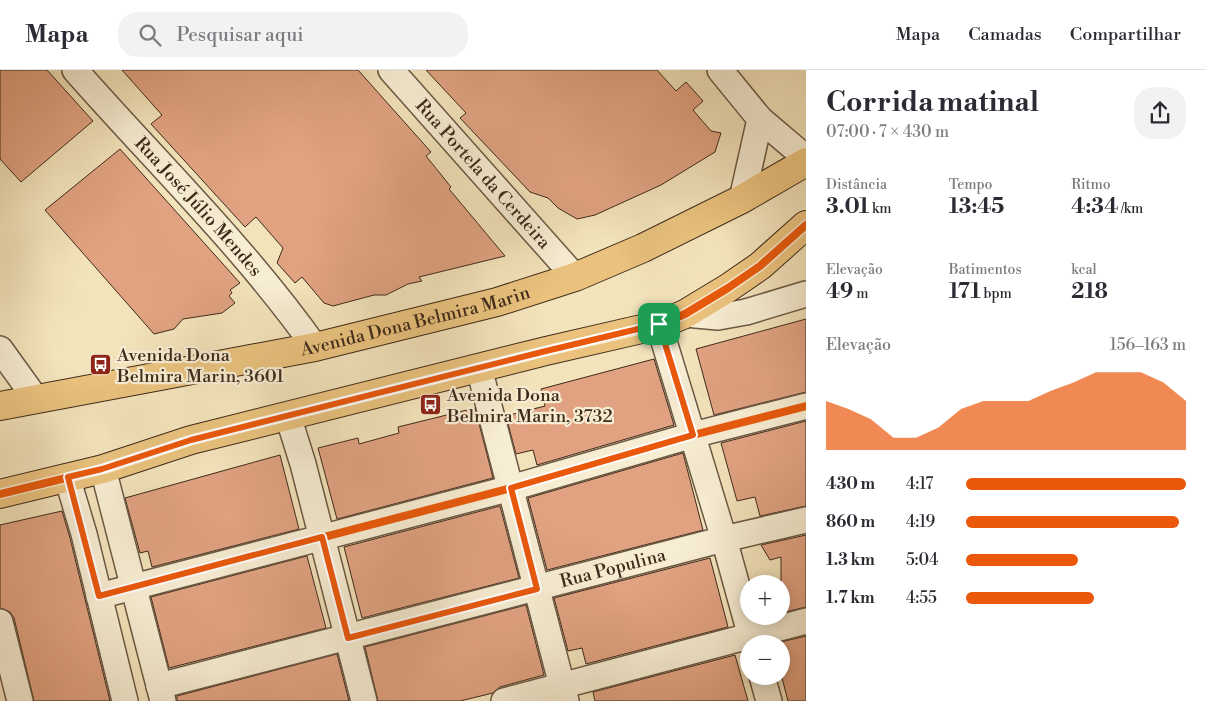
<!DOCTYPE html>
<html lang="pt">
<meta charset="utf-8">
<style>
:root{--surface:#fff;--page:#f2f2f3;--text:#2b2b33;--muted:#7c7c81;--line:#e1e1e2;--accent:#ea580c}
body{margin:0;font-family:"Libre Bodoni",serif;background:var(--page);color:var(--text);height:100vh;display:flex;flex-direction:column;font-size:19px;white-space:nowrap}
*{box-sizing:border-box;margin:0}
p{font-size:16px;color:var(--muted)}
.icon{flex:none;width:28px;height:28px;fill:none;stroke:currentColor;stroke-width:2;stroke-linecap:round;stroke-linejoin:round}
.map{position:relative;flex:1;overflow:hidden}
.details{display:flex;flex-direction:column;background:var(--surface);width:400px}
.details>*{flex:none}
.tools{position:absolute;left:740px;top:505px;display:grid;gap:10px}
.tools a{display:grid;place-items:center;width:50px;height:50px;border-radius:50%;background:var(--surface);box-shadow:0 2px 12px #0003;font-size:25px}
.pin{position:absolute;display:grid;place-items:center;width:42px;height:42px;color:#fff;margin:-21px;border-radius:10px;box-shadow:0 2px 8px #0006}
.round{display:grid;place-items:center;flex:none;width:52px;height:52px;border-radius:20px;background:var(--page)}
.headline{display:flex;align-items:center;justify-content:space-between;height:85px;padding:0 20px}
h1{font-size:28px;font-weight:800;line-height:38px}
.metrics{display:grid;grid-template-columns:repeat(3,1fr);gap:8px;height:85px;padding:5px 20px}
.metrics div{display:grid;align-content:center}
.metrics b{font-size:21px;font-weight:800}
.metrics small{font-size:14px;font-weight:400}
.metrics p{font-size:14px}
.chart{height:140px;padding:10px 20px}
.chart p{display:flex;justify-content:space-between}
.chart svg{width:100%;height:90px;margin-top:5px;fill:var(--accent);opacity:.7}
ul{padding:0 20px;list-style:none;font-size:16px}
li{display:grid;grid-template-columns:80px 60px 1fr;align-items:center;height:38px}
li i{height:12px;border-radius:6px;background:var(--accent)}
header{display:flex;align-items:center;gap:30px;box-sizing:border-box;height:70px;padding:0 25px;background:var(--surface);border-bottom:1px solid var(--line)}
header strong{font-size:24px}
nav{display:flex;gap:28px;margin-inline-start:auto;font-size:18px}
.search{width:350px;height:45px;background:var(--page);display:flex;align-items:center;gap:12px;box-sizing:border-box;padding:0 18px;border-radius:20px;color:var(--muted);font-size:19px}
main{display:flex;flex:1;min-height:0}
.map>svg:first-child{display:block}
</style>
<header>
<strong>Mapa</strong>
<div class="search"><svg class="icon" aria-label="search" viewBox="0 0 24 24"><circle cx="10" cy="10" r="6"/><path d="M15 15l6 6"/></svg>Pesquisar aqui</div>
<nav><a>Mapa</a><a>Camadas</a><a>Compartilhar</a></nav>
</header>
<main>
<div class="map">
<svg width="806" height="631" viewBox="0 0 806 631">
<rect width="100%" height="100%" fill="#f3e3bb"/>
<filter id="stains"><feTurbulence type="fractalNoise" baseFrequency=".004" numOctaves="4"/><feColorMatrix values="0 0 0 0 .2 0 0 0 0 .09 0 0 0 0 .02 0 0 0 .5 -.17"/></filter>
<radialGradient id="worn" r=".72"><stop offset=".6" stop-color="#630" stop-opacity="0"/><stop offset="1" stop-color="#630" stop-opacity=".3"/></radialGradient>
<!-- building -->
<path fill="#e0a281" stroke="#3e2a1b" d="M0,0h47l46,51 -72,61 -21,-23z
M122,0h236l73,82 -5,4 25,31 -2,2 56,67 -86,21 3,4 -14,3 -22,11h-12l-41,11 -9,-3 -22,-26 -7,6 -18,-20 6,-15 -27,-31 -11,10 -94,-103 11,-9z
M426,0h231l19,21 10,-9 17,19 -10,9 18,21 10,2 -6,19 -54,33 -66,30 -18,4 -19,-11 -10,-10 -18,-6 -70,-74 6,-5z
M120,79l120,134 -10,7 2,3 -3,3 6,7 -13,10 -39,6 -9,10 -20,5 -109,-124z
M806,249v73l-92,23 -18,-66z
M654,289l20,66 -137,40 -4,-15 -17,4 -10,-38 39,-10 -4,-17z
M475,338l18,70 -156,41 -19,-71 40,-10 1,6 40,-11 -1,-6z
M806,351v85l-46,10 -5,-19 -18,4 -16,-58z
M683,383l20,77 -156,40 -19,-72z
M280,385l19,74 -147,38 -4,-16 -8,2 -15,-55z
M500,436l19,72 -157,40 -18,-71z
M62,441l8,27 40,163h-76l-20,-83 -4,-6 -10,-4v-83z
M806,465v72l-25,6v-56l-11,3 -9,-15z
M307,486l19,72 -157,40 -18,-71z
M710,488l18,69 -142,37 -4,-16 -14,3 -14,-53z
M526,535l18,70 -44,12 -7,6 -33,8h-82l-13,-54z
M806,566v65h-18l-7,-27v-32z
M337,584l12,47h-172v-5z
M735,585l13,46h-153l-2,-9z"/>
<g fill="none" stroke-linecap="round" stroke-linejoin="round">
<defs>
<g id="minor">
<path id="s1" d="M75,0c81,92 169,177 240,277"/>
<path id="s2" d="M391,0l184,207"/>
<path d="M720,0l40,49 46,39"/>
<path d="M742,129l18,-80"/>
<path d="M685,244l33,3 28,-5 60,-18"/>
<path d="M659,255l65,214 29,105"/>
<path d="M0,279l36,50"/>
<path d="M479,298l87,333"/>
<path d="M288,346l15,48 61,237"/>
<path d="M103,399l60,232"/>
<path d="M67,407l17,57 41,167"/>
<path d="M99,526l412,-108 182,-53 113,-29"/>
<path d="M0,552l20,79"/>
<path d="M762,606l7,25"/>
<path id="s3" d="M159,616l565,-147 82,-19"/>
<path d="M504,631l302,-80"/>
</g>
<g id="primary">
<path id="s4" d="M0,336l315,-59 182,-45 78,-25 68,-29 99,-49 64,-37"/>
<path d="M0,424l103,-25 88,-29 355,-89 113,-26 26,-11 43,-26 32,-22 46,-41"/>
</g>
</defs>
<!-- minor casing -->
<use href="#minor" stroke="#6b5843" stroke-width="28"/>
<!-- primary casing -->
<use href="#primary" stroke="#3e2a1b" stroke-width="30"/>
<!-- minor -->
<use href="#minor" stroke="#f7edd3" stroke-width="25"/>
<!-- primary -->
<use href="#primary" stroke="#eac27e" stroke-width="28"/>
<defs>
<path id="cycleway" d="M0,424l103,-25 88,-29 355,-89 113,-26 26,-11 43,-26 32,-22 46,-41
M99,526l412,-108 182,-53 113,-29"/>
</defs>
<!-- cycleway casing -->
<use href="#cycleway" stroke="#f7edd3" stroke-width="11"/>
<!-- cycleway -->
<use href="#cycleway" stroke="#e8590c" stroke-width="8"/>
</g>
<g fill="none" stroke-linecap="round" stroke-linejoin="round">
<defs>
<path id="route" d="M659,254l34,111 -182,53 26,101 -189,49 -26,-101 -223,59 -31,-119 34,-8 89,-29 355,-89z"/>
</defs>
<!-- route casing -->
<use href="#route" stroke="#fff" stroke-width="10"/>
<!-- route -->
<use href="#route" stroke="#ea580c" stroke-width="6"/>
</g>
<!-- icons -->
<defs>
<symbol id="bus-square" viewBox="-11 -11 22 22"><rect x="-9" y="-9" width="18" height="18" rx="4" fill="#8f2418" stroke="#f7edd3"/><path d="M-5-6H5V4H4V6H2V4H-2V6H-4V4H-5ZM-3.5-4V0h7V-4ZM-3.5 1.2v1.5H-2V1.2ZM2 1.2v1.5H3.5V1.2Z" fill="#fff"/></symbol>
</defs>
<g fill-rule="evenodd">
<use href="#bus-square" x="88" y="282" width="25" height="25"/>
<use href="#bus-square" x="418" y="322" width="25" height="25"/>
</g>
<g text-anchor="middle" dominant-baseline="central" stroke-width="4.5" stroke-linejoin="round" paint-order="stroke">
<!-- street labels -->
<g font-size="18" fill="#3e2a1b" stroke="#f7edd3">
<text stroke="none"><textPath href="#s2" startOffset="139">Rua Portela da Cerdeira</textPath></text>
<text stroke="none"><textPath href="#s1" startOffset="184">Rua José Júlio Mendes</textPath></text>
<text stroke="none"><textPath href="#s4" startOffset="424">Avenida Dona Belmira Marin</textPath></text>
<text stroke="none"><textPath href="#s3" startOffset="469">Rua Populina</textPath></text>
</g>
<!-- poi labels -->
<g font-size="18" fill="#3e2a1b" stroke="#f7edd3" text-anchor="start">
<text x="117" y="285">Avenida Dona<tspan x="117" dy="21">Belmira Marin, 3601</tspan></text>
<text x="447" y="325">Avenida Dona<tspan x="447" dy="21">Belmira Marin, 3732</tspan></text>
</g>
</g>
<rect width="100%" height="100%" filter="url(#stains)"/>
<rect width="100%" height="100%" fill="url(#worn)"/>
</svg>
<div class="tools">
<a>+</a>
<a>−</a>
</div>
<div class="pin" style="left:659px;top:254px;background:#1e9e55"><svg class="icon" aria-label="arrive" viewBox="0 0 24 24"><path d="M6 21V4h12l-3 4 3 4H6"/></svg></div>
</div>
<section class="details">
<div class="headline"><div><h1>Corrida matinal</h1><p>07:00 · 7 × 430 m</p></div><a class="round"><svg class="icon" aria-label="share" viewBox="0 0 24 24"><path d="M12 15V3M7 8l5-5 5 5M5 13v7h14v-7"/></svg></a></div>
<div class="metrics">
<div><p>Distância</p><b>3.01<small> km</small></b></div>
<div><p>Tempo</p><b>13:45</b></div>
<div><p>Ritmo</p><b>4:34<small> /km</small></b></div>
</div>
<div class="metrics">
<div><p>Elevação</p><b>49<small> m</small></b></div>
<div><p>Batimentos</p><b>171<small> bpm</small></b></div>
<div><p>kcal</p><b>218</b></div>
</div>
<div class="chart"><p><span>Elevação</span>156–163 m</p>
<svg viewBox="0 0 160 44" preserveAspectRatio="none"><path d="M0 44V20L10 24L20 29L30 38L40 38L50 33L60 24L70 20L80 20L90 20L100 15L110 11L120 6L130 6L140 6L150 11L160 20V44z"/></svg>
</div>
<ul>
<li><b>430 m</b>4:17<i style="width:100%"></i></li>
<li><b>860 m</b>4:19<i style="width:97%"></i></li>
<li><b>1.3 km</b>5:04<i style="width:51%"></i></li>
<li><b>1.7 km</b>4:55<i style="width:58%"></i></li>
</ul>
</section>
</main>
